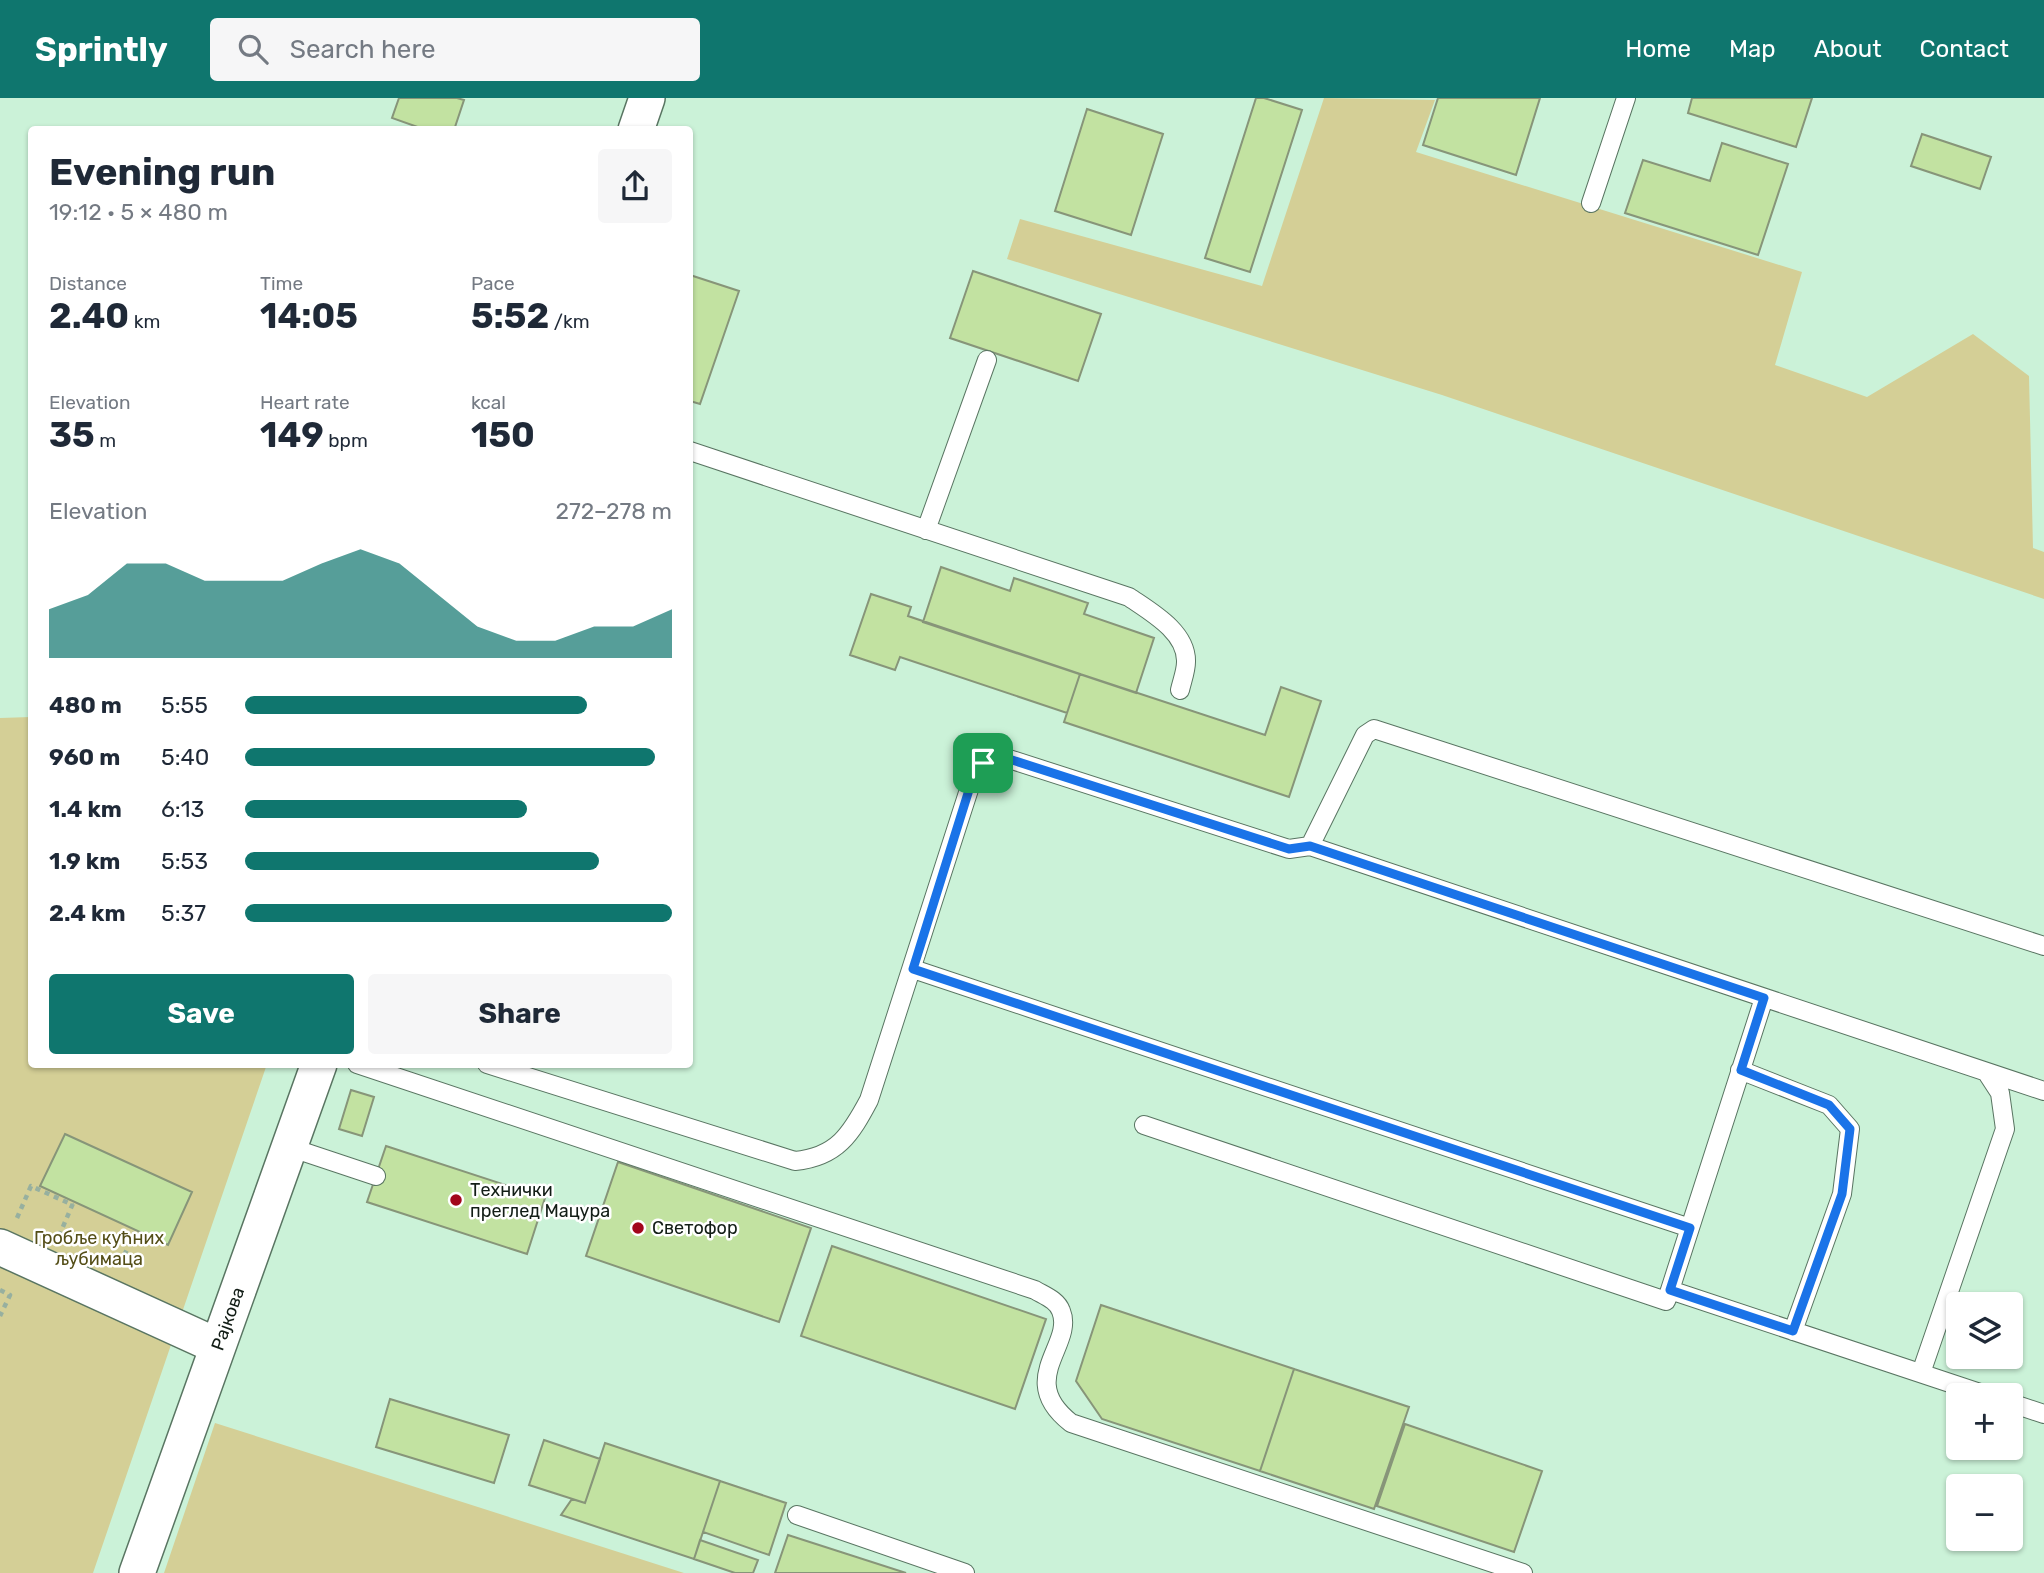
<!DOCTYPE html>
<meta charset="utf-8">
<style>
:root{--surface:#fff;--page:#f6f6f7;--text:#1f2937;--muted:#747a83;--accent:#0f766e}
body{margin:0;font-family:Rubik,sans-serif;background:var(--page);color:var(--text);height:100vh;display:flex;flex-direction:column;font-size:26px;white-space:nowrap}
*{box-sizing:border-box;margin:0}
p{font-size:23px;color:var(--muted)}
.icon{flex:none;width:38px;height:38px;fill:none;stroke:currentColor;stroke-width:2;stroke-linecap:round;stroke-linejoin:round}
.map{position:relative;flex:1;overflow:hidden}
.side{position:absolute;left:28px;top:28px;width:665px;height:942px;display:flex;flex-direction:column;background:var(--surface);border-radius:7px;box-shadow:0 2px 5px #0004}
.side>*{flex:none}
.fabs{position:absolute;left:1946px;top:1194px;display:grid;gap:14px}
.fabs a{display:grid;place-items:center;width:77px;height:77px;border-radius:7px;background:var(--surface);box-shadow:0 2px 5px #0004;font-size:35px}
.pin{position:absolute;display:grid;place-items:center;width:60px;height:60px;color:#fff;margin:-30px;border-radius:14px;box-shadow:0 4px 10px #0006}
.round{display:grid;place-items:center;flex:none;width:74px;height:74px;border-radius:7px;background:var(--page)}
.head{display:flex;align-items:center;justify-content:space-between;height:119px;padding:0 21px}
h1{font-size:38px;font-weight:700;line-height:52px}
.stats{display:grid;grid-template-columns:repeat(3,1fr);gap:10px;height:119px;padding:7px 21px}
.stats div{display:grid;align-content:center}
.stats b{font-size:35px;font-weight:700}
.stats small{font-size:19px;font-weight:400}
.stats p{font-size:19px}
.chart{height:196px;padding:14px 21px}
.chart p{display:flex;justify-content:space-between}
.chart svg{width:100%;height:126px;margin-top:7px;fill:var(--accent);opacity:.7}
.cta{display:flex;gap:14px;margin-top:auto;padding:14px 21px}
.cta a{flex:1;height:80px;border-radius:7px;background:var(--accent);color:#fff;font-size:28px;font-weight:700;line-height:80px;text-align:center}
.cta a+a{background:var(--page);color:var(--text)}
ul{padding:0 21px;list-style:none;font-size:23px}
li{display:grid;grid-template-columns:112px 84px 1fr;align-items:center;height:52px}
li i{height:18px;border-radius:9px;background:var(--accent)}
header{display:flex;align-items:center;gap:42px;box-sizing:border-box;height:98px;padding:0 35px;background:var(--accent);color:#fff}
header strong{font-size:33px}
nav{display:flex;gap:38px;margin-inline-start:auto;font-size:24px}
.search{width:490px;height:63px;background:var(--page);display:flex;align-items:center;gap:18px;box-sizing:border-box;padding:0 24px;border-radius:7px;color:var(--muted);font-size:26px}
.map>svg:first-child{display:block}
</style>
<header>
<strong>Sprintly</strong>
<div class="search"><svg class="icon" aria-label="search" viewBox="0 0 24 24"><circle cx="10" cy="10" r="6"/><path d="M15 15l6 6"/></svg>Search here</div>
<nav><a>Home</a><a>Map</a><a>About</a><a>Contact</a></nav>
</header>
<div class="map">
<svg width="2044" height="1475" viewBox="0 0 2044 1475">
<rect width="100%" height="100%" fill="#defee8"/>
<!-- built -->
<path fill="#cbf2d8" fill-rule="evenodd" d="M0,0h2044v1475h-2044zM32,32h658v934h-658zM1958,1206h53v52h-53zM1958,1297h53v52h-53zM1958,1388h53v52h-53z"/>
<!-- green -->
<path fill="#d4cf96" d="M1324,0l111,2 -19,52 386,120 -27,93 92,32 106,-63 56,42 4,172 11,4v47l-602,-204 -435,-136 13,-40 242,67z
M31,619l1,347h235l-174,509h-93v-855z
M215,1325l469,150h-520z"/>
<!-- building -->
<path fill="#c2e2a1" stroke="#879579" stroke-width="2" d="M399,0h58l7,2 -10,30h-28l-34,-12z
M1256,0h8l38,12 -52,162 -45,-14z
M1438,0h102l-24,77 -93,-30z
M1692,0h120l-16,49 -108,-34z
M1087,11l76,25 -32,101 -76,-24z
M1922,36l69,23 -11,32 -69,-23z
M1722,45l66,21 -30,91 -133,-42 18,-53 67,21z
M973,173l128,43 -23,67 -128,-43z
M690,177l49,16 -39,113 -10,-3z
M941,469l69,24 4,-13 74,25 -4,11 70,24 -18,55 -213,-71z
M871,496l40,13 -3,9 172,58 -13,39 -167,-56 -5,13 -45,-15z
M1080,576l185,61 16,-48 40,14 -32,96 -225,-75z
M351,992l23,7 -12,39 -23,-7z
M65,1036l127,58 -24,53 -128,-59z
M386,1048l159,52 -18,56 -160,-52z
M618,1064l193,66 -32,94 -193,-66z
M832,1148l214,73 -31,90 -214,-73z
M1101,1207l193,64 -34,102 -158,-52 -26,-38z
M1294,1271l115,38 -35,102 -114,-38z
M390,1301l119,36 -15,48 -118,-36z
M1405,1326l137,47 -28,81 -137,-46z
M544,1342l56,19 -15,44 -56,-18z
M605,1345l115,38 -26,78 -133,-44 11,-16 13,4z
M720,1383l66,22 -17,52 -66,-23z
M788,1437l118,38h-131z
M700,1442l58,20 -5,13h-18l-41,-14z"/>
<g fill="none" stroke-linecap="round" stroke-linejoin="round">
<defs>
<path id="service" d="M1591,105l35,-105
M690,353l439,146c22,15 58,35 57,65 0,9 -4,19 -6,28
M926,432l61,-170
M1310,748l55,-111 9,-6 670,217
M913,871l777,259
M1764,900l-94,292 316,105
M357,966l678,226c10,6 22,10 26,21 14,34 -46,68 10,112l452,150
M487,966l308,97c42,-4 56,-27 74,-61l105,-326 9,-11 26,-4 280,90 21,-3 734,245
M1740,972l89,35 21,24 -8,65 -49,137
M1144,1027l522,176 4,-11
M289,1049l87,29
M1921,1275l84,-244 -5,-36 -13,-20
M2011,1305l33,11
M797,1417l168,58"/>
<g id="minor">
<path d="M636,32l11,-32"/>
<path d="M0,1149l217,99"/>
<path id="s1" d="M137,1475l182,-509"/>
</g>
</defs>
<!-- service casing -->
<use href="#service" stroke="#597562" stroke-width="20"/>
<!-- minor casing -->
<use href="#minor" stroke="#597562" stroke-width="38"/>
<!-- path -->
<path stroke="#97b09f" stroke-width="4.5" stroke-dasharray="5 5" stroke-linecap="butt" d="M17,1120l14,-32 42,19
M59,1138l15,-35
M120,1166l16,-34
M0,1192l10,5 -10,21"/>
<!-- service -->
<use href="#service" stroke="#fff" stroke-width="18"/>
<!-- minor -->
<use href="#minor" stroke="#fff" stroke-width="35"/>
</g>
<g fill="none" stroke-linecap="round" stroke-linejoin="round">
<defs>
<path id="route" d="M1009,661l280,90 21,-3 454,152 -23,72 88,35 21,24 -8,65 -49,137 -123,-41 20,-62 -777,-259 61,-195 9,-11z"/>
</defs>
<!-- route casing -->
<use href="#route" stroke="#fff" stroke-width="14"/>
<!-- route -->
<use href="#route" stroke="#1a73e8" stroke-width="9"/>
</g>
<!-- markers -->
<g fill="#a2061b" stroke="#fff" stroke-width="2.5">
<circle cx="456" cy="1102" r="7"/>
<circle cx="638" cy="1130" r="7"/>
</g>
<g text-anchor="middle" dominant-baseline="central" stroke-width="5" stroke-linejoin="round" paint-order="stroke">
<!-- poi labels -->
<g font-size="18" fill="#121d16" stroke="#fff" text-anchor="start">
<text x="470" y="1092">Технички<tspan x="470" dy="21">преглед Мацура</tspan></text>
<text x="652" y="1130">Светофор</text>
</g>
<!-- park labels -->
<g font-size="18" fill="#544e17" stroke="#fff">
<text x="99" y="1140">Гробље кућних<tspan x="99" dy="21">љубимаца</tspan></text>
</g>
<!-- street labels -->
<g font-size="18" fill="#121d16" stroke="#fff">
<text stroke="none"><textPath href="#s1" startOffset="270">Рајкова</textPath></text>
</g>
</g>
</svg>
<div class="fabs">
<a><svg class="icon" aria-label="layers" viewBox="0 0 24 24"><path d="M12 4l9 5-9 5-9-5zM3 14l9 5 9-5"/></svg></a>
<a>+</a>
<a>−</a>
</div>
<div class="pin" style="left:983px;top:665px;background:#1e9e55"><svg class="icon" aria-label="arrive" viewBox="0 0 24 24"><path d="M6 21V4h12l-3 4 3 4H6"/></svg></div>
<section class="side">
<div class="head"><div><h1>Evening run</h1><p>19:12 · 5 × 480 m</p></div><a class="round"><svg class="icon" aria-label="share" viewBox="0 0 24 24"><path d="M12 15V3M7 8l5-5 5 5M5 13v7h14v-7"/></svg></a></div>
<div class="stats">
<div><p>Distance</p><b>2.40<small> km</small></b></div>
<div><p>Time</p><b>14:05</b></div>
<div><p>Pace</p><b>5:52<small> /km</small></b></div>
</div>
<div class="stats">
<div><p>Elevation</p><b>35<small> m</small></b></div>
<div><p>Heart rate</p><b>149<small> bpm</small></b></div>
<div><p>kcal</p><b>150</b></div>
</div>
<div class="chart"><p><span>Elevation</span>272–278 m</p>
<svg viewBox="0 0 160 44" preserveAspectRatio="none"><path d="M0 44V27L10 22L20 11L30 11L40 17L50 17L60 17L70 11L80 6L90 11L100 22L110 33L120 38L130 38L140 33L150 33L160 27V44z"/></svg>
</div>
<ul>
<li><b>480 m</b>5:55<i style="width:80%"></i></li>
<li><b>960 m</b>5:40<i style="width:96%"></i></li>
<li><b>1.4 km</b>6:13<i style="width:66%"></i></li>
<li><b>1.9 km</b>5:53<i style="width:83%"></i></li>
<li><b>2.4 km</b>5:37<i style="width:100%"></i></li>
</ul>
<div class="cta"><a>Save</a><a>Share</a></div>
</section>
</div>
